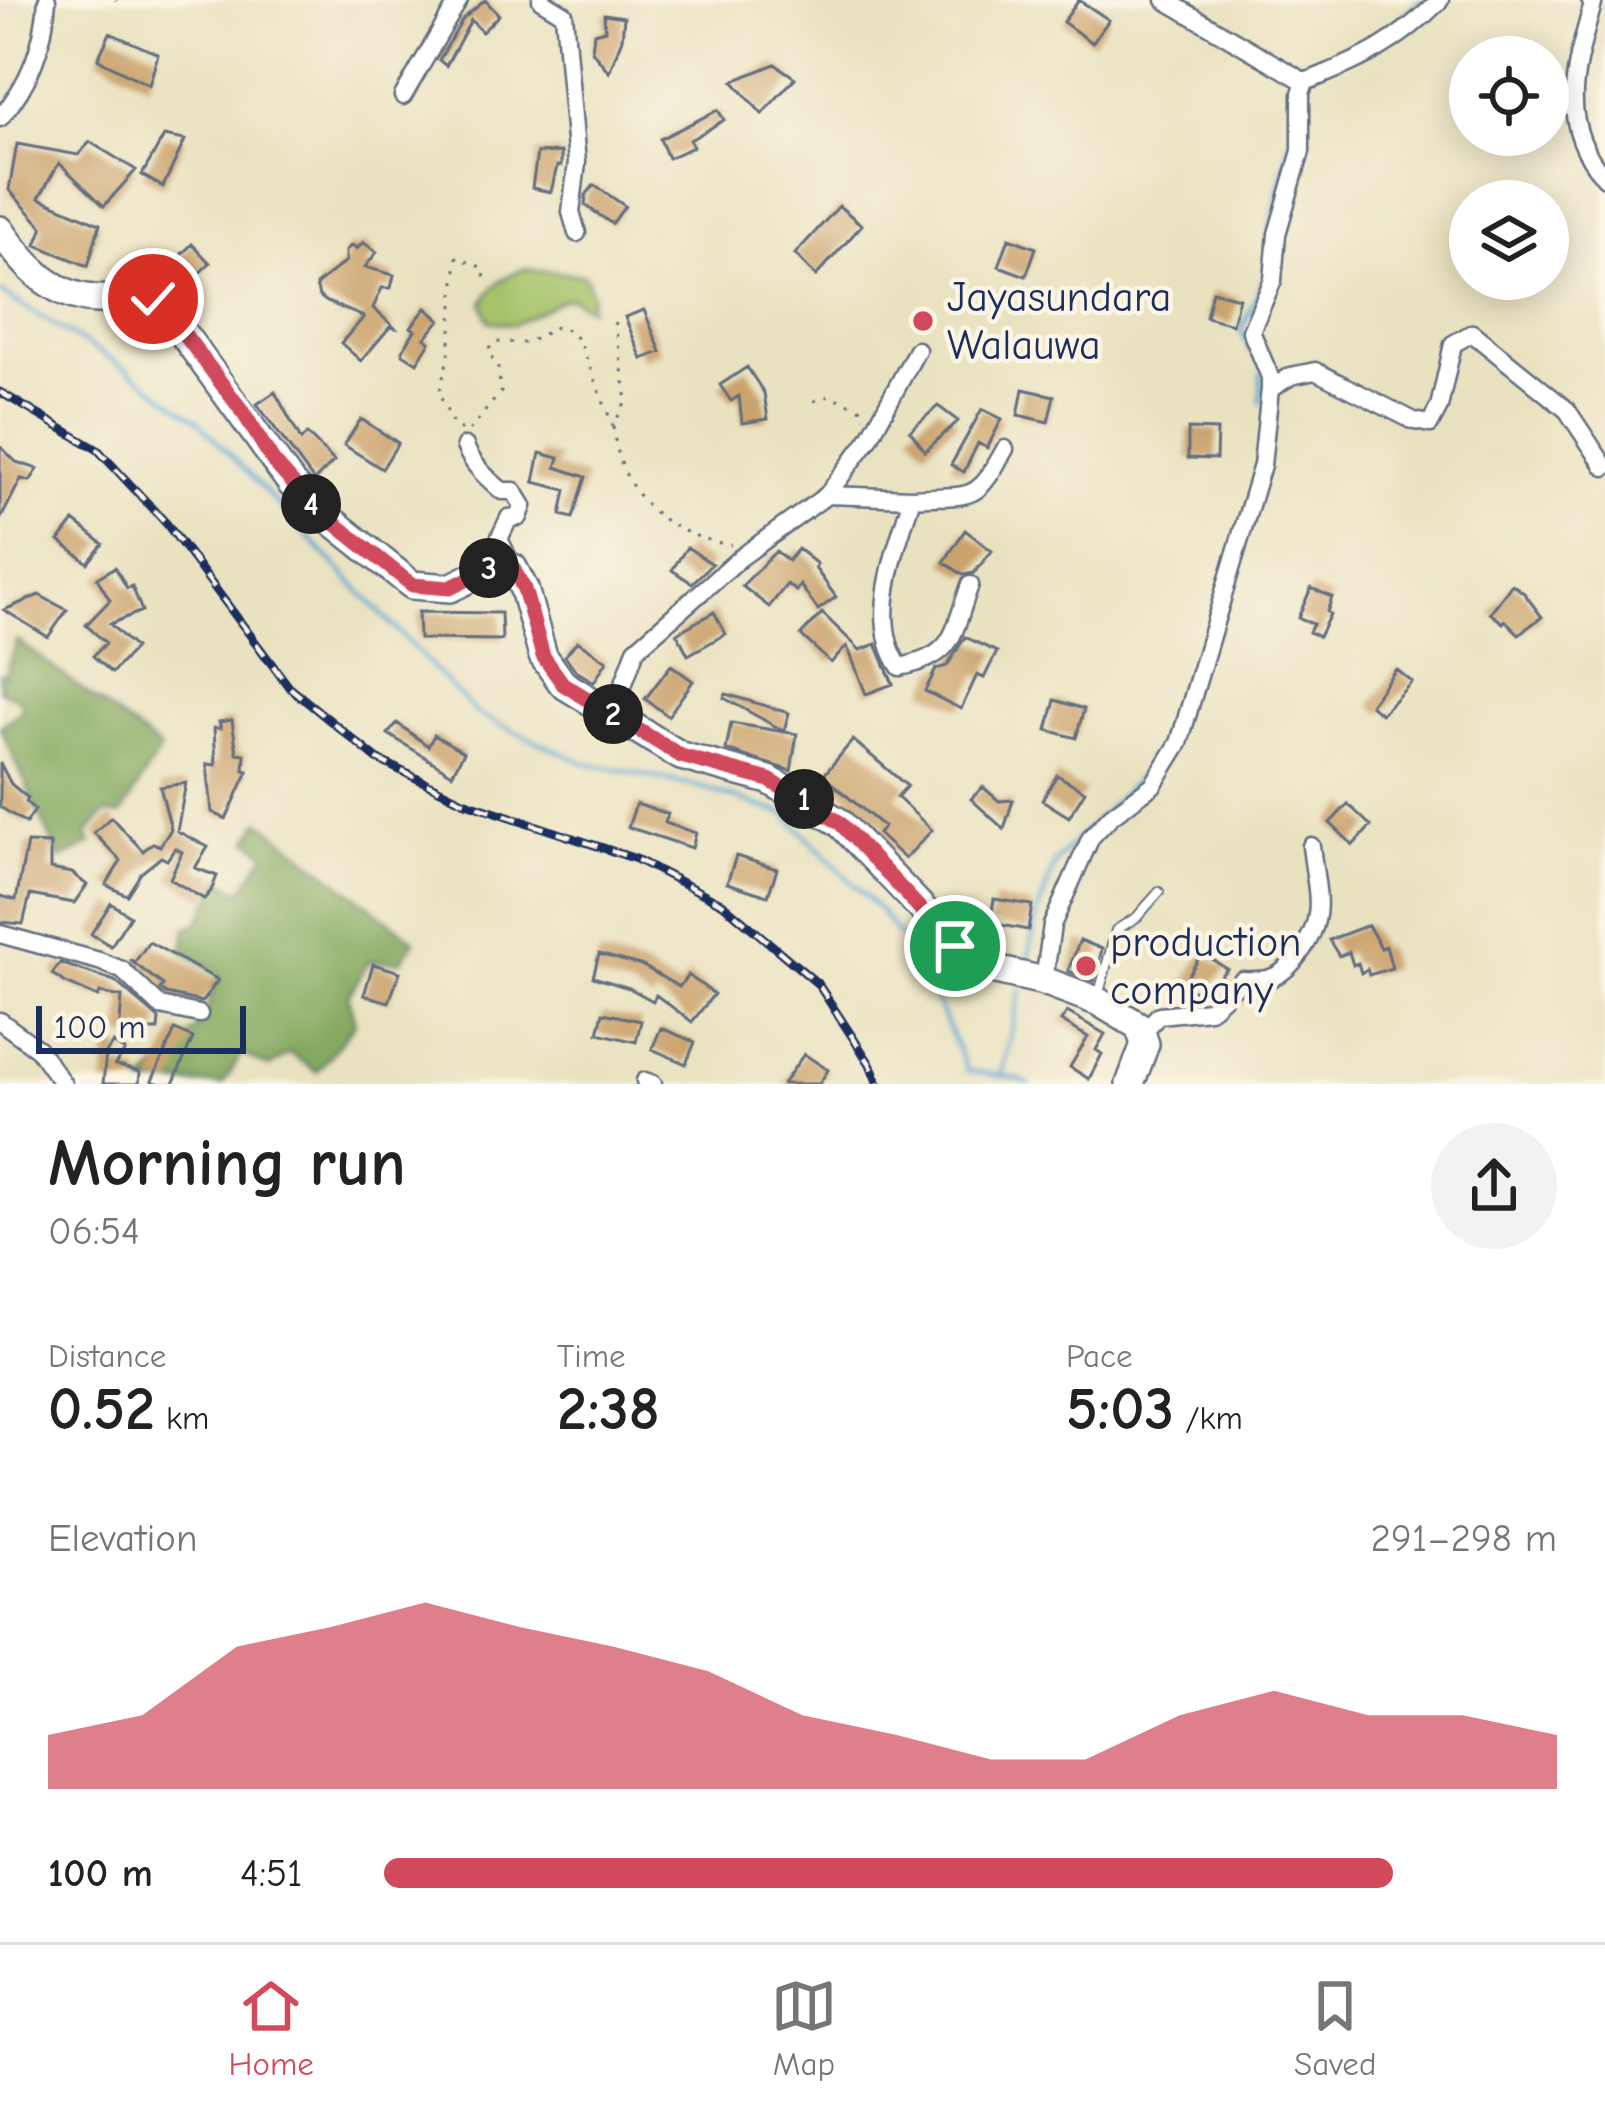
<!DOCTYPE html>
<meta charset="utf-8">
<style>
:root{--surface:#fff;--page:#f2f2f2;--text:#222;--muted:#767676;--line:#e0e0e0;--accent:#d1495b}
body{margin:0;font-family:"Comic Neue",sans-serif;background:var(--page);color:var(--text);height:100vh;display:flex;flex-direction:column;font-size:45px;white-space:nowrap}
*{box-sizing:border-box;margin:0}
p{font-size:39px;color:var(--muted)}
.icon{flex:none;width:66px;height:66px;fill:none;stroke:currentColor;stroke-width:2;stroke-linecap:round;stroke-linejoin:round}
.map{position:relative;height:1084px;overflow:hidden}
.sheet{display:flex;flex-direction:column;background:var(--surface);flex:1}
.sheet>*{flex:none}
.fabs{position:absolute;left:1449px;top:36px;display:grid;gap:24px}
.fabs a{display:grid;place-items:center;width:120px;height:120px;border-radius:50%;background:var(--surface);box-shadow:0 6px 30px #0003;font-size:60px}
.scale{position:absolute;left:36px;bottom:30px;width:210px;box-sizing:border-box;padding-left:12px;border:6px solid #1b2f5e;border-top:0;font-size:33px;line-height:42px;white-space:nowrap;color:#1b2f5e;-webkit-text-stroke:9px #fcf5e5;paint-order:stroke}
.pin{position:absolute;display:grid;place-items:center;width:102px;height:102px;color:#fff;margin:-51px;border:6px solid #fff;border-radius:50%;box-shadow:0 3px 12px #0007}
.km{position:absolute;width:60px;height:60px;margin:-30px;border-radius:50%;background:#222;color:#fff;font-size:33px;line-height:60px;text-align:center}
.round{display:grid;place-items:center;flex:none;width:126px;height:126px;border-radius:63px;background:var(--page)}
.overview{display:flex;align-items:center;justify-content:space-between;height:204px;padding:0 48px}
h1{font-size:66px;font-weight:700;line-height:90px}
.metrics{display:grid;grid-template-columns:repeat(3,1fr);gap:18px;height:204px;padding:12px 48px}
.metrics div{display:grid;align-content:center}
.metrics b{font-size:60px;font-weight:700}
.metrics small{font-size:33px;font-weight:400}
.metrics p{font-size:33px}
.chart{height:336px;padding:24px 48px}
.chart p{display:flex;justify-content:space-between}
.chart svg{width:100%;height:216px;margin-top:12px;fill:var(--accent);opacity:.7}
ul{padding:0 48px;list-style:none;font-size:39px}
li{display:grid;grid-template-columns:192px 144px 1fr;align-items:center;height:90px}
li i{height:30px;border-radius:15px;background:var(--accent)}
.menu{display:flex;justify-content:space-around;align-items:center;height:168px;border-top:3px solid var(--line);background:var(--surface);font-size:33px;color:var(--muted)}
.menu a{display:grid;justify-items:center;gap:6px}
.menu .current{color:var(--accent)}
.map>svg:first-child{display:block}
</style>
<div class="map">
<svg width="1605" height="1084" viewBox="0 0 1605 1084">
<rect width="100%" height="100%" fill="#fcf5e5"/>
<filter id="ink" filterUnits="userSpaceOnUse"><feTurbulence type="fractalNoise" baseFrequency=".00833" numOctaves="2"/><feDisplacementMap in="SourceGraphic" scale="24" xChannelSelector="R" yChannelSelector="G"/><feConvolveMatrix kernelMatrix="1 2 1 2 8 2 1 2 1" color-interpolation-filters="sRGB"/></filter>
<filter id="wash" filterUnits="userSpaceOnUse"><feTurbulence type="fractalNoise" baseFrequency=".004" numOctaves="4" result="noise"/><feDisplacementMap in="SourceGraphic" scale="48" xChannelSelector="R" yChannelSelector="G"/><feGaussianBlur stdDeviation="2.7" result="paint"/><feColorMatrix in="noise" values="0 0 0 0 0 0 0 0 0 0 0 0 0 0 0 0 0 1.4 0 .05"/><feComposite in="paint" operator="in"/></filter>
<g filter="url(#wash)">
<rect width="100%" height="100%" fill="#e9e2c0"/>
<!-- green -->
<path fill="#a6c36a" stroke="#607964" stroke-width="3" d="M524,269l60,6 8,19 -3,14 -17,-10 -8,1 -51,26 -24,-4 -6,-18c9,-18 22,-28 41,-34z"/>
<!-- forest -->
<path fill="#84a95e" stroke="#506c5e" stroke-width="3" d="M17,640l143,109 -39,66 -15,-2 -19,21 4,10 -31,15 -60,-132 23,-17 -4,-12 -19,-7v-17h5z
M260,821l155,120 -14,20h-32l-21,35 7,27 -38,49 -28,-19 -20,14 -27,-13 -19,30h-81l59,-60 18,-50 -36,-23 3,-23 13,-6 22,-43 20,13 25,-39 -17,-13z"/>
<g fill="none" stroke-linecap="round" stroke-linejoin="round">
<!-- stream -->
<path stroke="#58a6d2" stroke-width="4.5" d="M1307,71c44,-16 80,-39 113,-71
M1269,233l25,-105
M0,292l127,77 69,50 281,295 105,48 114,24 89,28 94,96 39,49 49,112 48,7 14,6
M1251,352l-10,-21 25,-56
M1261,403v-30
M1027,965l10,-50 18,-53 99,-100 42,-105
M1001,1076l20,-87"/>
</g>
<g id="blocks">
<!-- building -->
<path fill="#cba36d" d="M485,0l14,15 -17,17 -11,-12 -25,46 -7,-6 24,-41z
M1079,0l30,20 -17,23 -29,-21z
M604,14l20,3 -2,22 -13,33 -17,-21 2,-18 11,-3z
M110,33l48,21 -9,31 -51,-26z
M775,64l20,14 -33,36 -29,-33z
M718,110l6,10 -34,20 3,7 -25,11 -8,-19z
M164,136l21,4 -22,47 -21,-12z
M90,142l46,28 -32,36 -45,-43 -20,35 61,26 -12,42 -52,-21 7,-18 -34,-37 8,-46 61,11z
M561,152v14h-4l-6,26 -19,-4 5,-35z
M594,185l31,21 -13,18 -27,-19 1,-10z
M839,206l23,19 -46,51 -21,-22z
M1009,238l27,10 -10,28 -27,-10z
M363,242l14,10 -12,15 29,8 -3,13h-9l-9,20 22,20 -5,-1 -29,34 -20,-18 23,-26 -37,-15 -8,-6 -3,-11 30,-24v-11l6,-5 5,4z
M192,244l18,19 -27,25 -17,-18z
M1212,291l27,7 -7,26 -26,-7z
M426,308l14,12 -15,18 5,4 -13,21 -14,-9v-4l12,-20 -4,-3z
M644,310l17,42 -19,7 -17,-42z
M747,367l17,26 4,26 -26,4 -3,-27 -8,5 -11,-16z
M1023,389l31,7 -6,26 -30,-7z
M275,392l26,48 6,-6 27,27 -20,20 -57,-77z
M938,406l20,15 -33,30 -15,-20z
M982,409l20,10 -15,29 -9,-5 -14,29 -13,-7z
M361,419l37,24 -16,26 -38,-24z
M1188,429l29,1 -1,29 -28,-1z
M0,446l16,16 22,7 -8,12 -9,-2 -21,41z
M540,453l19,5 -3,9 30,10 -13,41 -12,-3 5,-25 -32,-8z
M74,521l29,23 -15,19 -29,-22z
M965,530l27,21 -18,22 -11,2 -19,-13z
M687,547l25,17 -20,19 -20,-13z
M798,549l19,15 -2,4 21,29 -18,13 -18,-25 -4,6 -9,-7 -18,23 -27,-21 34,-35 12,10z
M115,567l12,21 5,-2 10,25 -32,13 25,24 -23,25 -19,-17 13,-13 -20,-18 24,-25 -13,-22z
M1512,584l12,9 18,24 -23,17 -14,-14 -2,3 -13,-10z
M1311,588l21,9 -5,15 3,2 -11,23 -10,-5 4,-8 -15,-6z
M39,595l28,15 -19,27 -44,-27z
M418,612l83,1 1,27 -83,-1z
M714,612l12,22 -38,21 -11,-22z
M822,613l38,37 16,-6 17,40 -27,10 -19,-48 -16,17 -30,-28z
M965,637l32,15 -13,26 -7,-3 -16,34 -36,-18 11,-22 11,-3z
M577,641l30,20 -13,21 -18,-11 -11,-15z
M671,665l22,16 -25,35 -23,-17z
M1396,669l16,13 -31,32 -11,-9z
M726,694l63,19 -5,18 -60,-33z
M1055,700l29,9 -8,29 -29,-8z
M232,720l5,33 8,1 -1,16 4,1 -22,48 -14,-7 -5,-48 9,1 -2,-37h7l-2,-6z
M397,723l31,23 6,-11 30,17 -12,22 -64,-40z
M731,723l66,11 -6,37 -65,-21z
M853,740l54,46 -10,11 35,33 -27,29 -27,-25 6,-7 -61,-51z
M0,763l11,21 17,14 -2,4 9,8 -9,13 -26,-16z
M1057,775l28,16 -16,26 -27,-17z
M186,783l-9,48 31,16 -13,21 22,8 -6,15 -7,8 -34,-20 12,-27 -7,-4 -8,12 -6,-3 -20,16 -14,22 -21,-10 15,-24 -27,-28 17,-16 32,34 10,-8 7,3 11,-17 -11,-42z
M983,787l16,14 14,-1 -9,29 -33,-30z
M636,804l32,10 -3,9 31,10 -4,15 -64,-21z
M1348,804l23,22 -18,19 -23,-22z
M27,843l23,1v25l22,4 15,12 -13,18 -44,-8 -7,29 -23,-2v-26l16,4z
M736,856l41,13 -9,27 -41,-13z
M994,899l38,6 -4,25 -38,-7z
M111,903l19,13 -19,30 -20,-12z
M1368,925l13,23 5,-2 6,22 -23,7 -2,-6 -6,4 -3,-10 -5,2 -4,-13 -10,4 -10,-16z
M1080,940l22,9 -8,32 -26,-10z
M149,942l69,38 -16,22 -36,-8 -6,-5 3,-4 -33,-25 5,2z
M1202,953l25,16 -26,26 -18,-11z
M599,954l44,12 36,21 9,-12 26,19 -22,28 -36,-27 -3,6 -24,-13 -36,-11z
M60,963l55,18 44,38 -1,11h-15v8l-24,-2 3,-39 -22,-4 -2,4 -32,-14 -14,-9z
M373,964l27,8 -11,30 -25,-7z
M1067,1012l38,22 -9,16 6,4 -13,25 -19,-12 18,-30 -27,-16z
M603,1013l38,8 -5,21 -38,-9z
M661,1028l34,14 -9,22 -34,-15z
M175,1030l18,8 -20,46h-13l-8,-3z
M113,1043l12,8 -10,14 25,7 -1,12h-36l3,-31z
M804,1054l24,16 -9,14h-36z"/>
</g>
</g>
<g filter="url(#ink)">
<use href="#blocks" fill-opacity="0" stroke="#636e80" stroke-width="3"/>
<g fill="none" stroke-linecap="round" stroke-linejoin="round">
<defs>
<path id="service" d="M1099,993l17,-63 21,-13 22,-25"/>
<path id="minor" d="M541,0l23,14 13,149 -6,49 6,21
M1165,0l140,82
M1590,0l3,4c-18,64 -37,119 12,174
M403,96l56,-96
M0,118c30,-35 44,-72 47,-118
M1270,389v-12l-19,-46 22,-51 4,-46 24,-83v-58l4,-11c57,-22 92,-39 135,-82
M465,446c8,20 21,31 37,45h12l9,15 -4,11 -10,1 -10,21 14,29
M827,495l42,-56 48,-89
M912,498c62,-4 62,7 93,-49
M613,714l23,-65 104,-91 87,-63 85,3c-15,49 -45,122 -12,169 56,-11 52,-33 70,-82
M0,934l99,27 23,9 38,36 39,8
M1044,981l8,-56 39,-88 20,-21 42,-31 26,-42 83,-278 8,-76 21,-13 24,-5 99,50 16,3 9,-17 14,-63 19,-11 95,77 38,57
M0,1021l38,28 25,35
M1143,1032l16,-17 50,-5 33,-30c23,1 35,0 51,-18 36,-43 24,-64 18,-116
M645,1081l8,3"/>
<path id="primary" d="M0,230c27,39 57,72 108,69 21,-2 37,-5 55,7l129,178 20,21 100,80 38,3 47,-23 16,3 11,21 19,67 20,28 118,72 88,24 70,42 130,135 18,11 57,13 53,20 42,25 6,18 -15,40"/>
</defs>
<!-- service casing -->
<use href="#service" stroke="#636e80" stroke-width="12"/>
<!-- minor casing -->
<use href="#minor" stroke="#636e80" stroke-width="21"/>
<!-- primary casing -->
<use href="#primary" stroke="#636e80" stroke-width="32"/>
<!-- path -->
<path stroke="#636e80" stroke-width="3" stroke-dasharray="3 9" stroke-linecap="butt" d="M116,0v1
M485,277l-4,-10 -24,-10 -8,97 -10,40 15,32 14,6 33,-40 -3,-24 -10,-18 6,-8 33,1 29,-16 8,1 15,12 34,86 14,-26 -13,-81
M814,401l16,-5 32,13 2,9
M613,427c8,70 52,107 118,118"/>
<!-- service -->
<use href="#service" stroke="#fff" stroke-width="8"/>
<!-- minor -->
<use href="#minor" stroke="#fff" stroke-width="16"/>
<!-- primary -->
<use href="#primary" stroke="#fff" stroke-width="27"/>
<defs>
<path id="rail" d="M0,392l98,58 68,73 123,164 88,72 86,42 173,58 87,45 95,80 52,80 8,20"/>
</defs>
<!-- rail casing -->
<use href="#rail" stroke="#1b2f5e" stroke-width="9"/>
<!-- rail -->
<use href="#rail" stroke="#fcf5e5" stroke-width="4.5" stroke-dasharray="14" stroke-linecap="butt"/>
</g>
</g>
<g fill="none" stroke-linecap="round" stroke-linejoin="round" filter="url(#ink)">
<defs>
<path id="route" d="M153,299l10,7 80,106 30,49 39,44 100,80 38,3 46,-23 17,3 11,21 19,67 20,28 118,72 88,24 70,42 116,124"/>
</defs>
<!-- route casing -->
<use href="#route" stroke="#fff" stroke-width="24"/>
<!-- route -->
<use href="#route" stroke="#d1495b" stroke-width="15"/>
</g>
<!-- markers -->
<g fill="#d1495b" stroke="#fcf5e5" stroke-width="4.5">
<circle cx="923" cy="321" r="12"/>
<circle cx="1086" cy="966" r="12"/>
</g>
<g text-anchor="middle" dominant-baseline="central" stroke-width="9" stroke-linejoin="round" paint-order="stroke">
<!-- poi labels -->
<g font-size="42" fill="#1b2f5e" stroke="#fcf5e5" text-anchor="start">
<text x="947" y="297">Jayasundara<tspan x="947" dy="48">Walauwa</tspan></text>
<text x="1110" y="942">production<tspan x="1110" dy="48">company</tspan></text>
</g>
</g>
</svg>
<div class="fabs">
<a><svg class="icon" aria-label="locate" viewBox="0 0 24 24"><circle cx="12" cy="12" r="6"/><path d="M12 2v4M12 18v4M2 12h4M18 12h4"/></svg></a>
<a><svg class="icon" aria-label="layers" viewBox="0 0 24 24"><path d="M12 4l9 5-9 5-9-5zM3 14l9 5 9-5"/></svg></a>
</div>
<div class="scale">100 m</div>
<div class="pin" style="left:955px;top:946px;background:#1e9e55"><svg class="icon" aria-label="arrive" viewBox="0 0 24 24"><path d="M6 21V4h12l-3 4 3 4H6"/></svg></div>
<div class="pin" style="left:153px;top:299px;background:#d93025"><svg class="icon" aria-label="check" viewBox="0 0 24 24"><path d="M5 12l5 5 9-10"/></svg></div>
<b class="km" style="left:804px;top:799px">1</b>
<b class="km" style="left:613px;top:714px">2</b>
<b class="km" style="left:489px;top:568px">3</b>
<b class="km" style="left:311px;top:504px">4</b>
</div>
<section class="sheet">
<div class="overview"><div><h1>Morning run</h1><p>06:54</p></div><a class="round"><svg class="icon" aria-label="share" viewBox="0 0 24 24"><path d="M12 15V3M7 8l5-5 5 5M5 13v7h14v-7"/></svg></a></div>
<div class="metrics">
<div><p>Distance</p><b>0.52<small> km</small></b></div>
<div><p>Time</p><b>2:38</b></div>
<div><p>Pace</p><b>5:03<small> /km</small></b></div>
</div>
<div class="chart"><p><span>Elevation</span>291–298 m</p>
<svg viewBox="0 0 160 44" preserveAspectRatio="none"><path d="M0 44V33L10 29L20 15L30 11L40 6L50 11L60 15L70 20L80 29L90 33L100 38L110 38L120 29L130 24L140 29L150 29L160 33V44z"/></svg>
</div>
<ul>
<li><b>100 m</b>4:51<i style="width:86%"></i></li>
</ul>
</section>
<nav class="menu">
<a class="current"><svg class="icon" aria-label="home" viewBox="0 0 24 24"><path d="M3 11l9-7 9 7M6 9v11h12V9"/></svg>Home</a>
<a><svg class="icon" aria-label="map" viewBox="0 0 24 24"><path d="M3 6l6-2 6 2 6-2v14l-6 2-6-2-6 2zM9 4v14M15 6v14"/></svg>Map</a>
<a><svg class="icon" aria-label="saved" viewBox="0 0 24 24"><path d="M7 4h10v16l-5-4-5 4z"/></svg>Saved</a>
</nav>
